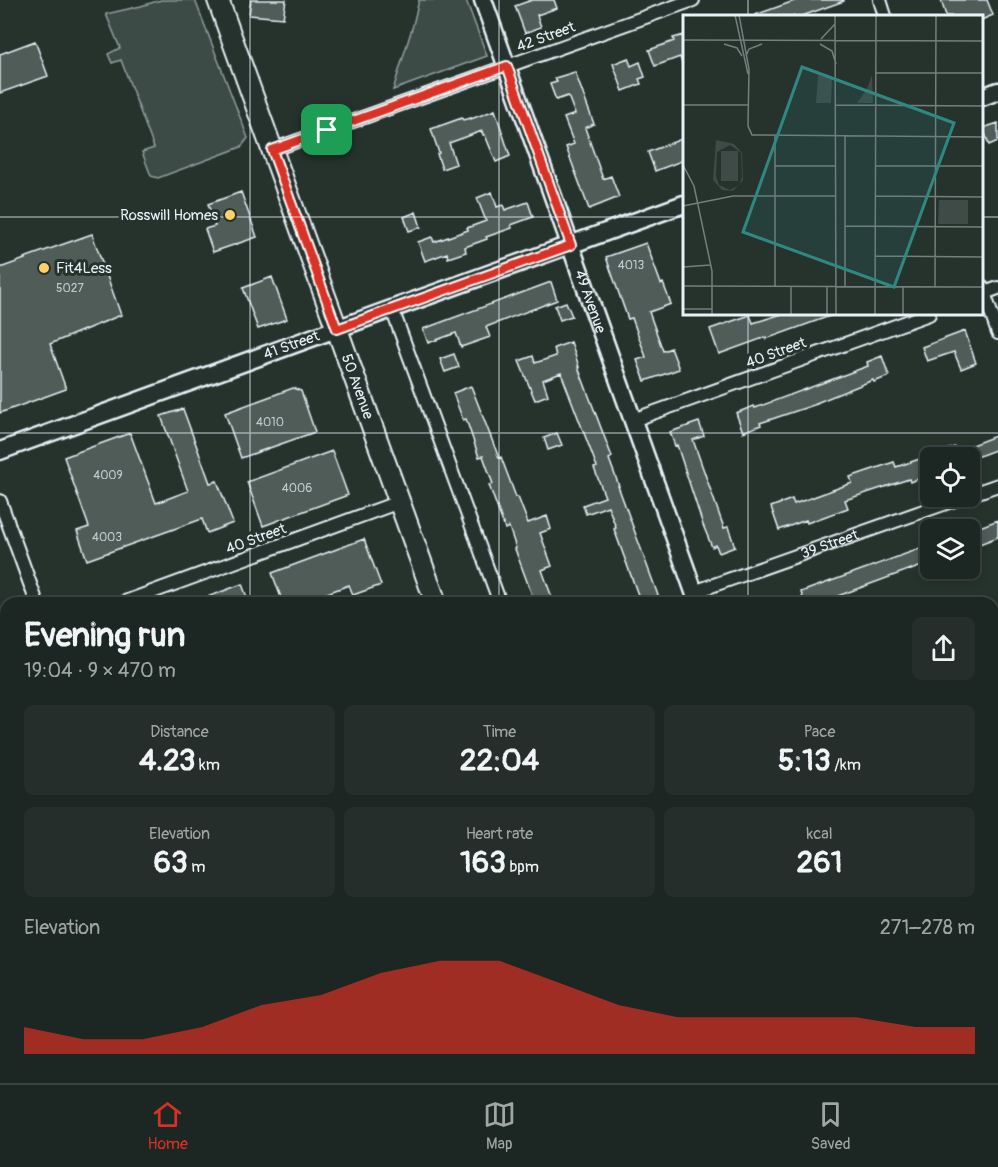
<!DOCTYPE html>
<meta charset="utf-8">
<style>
:root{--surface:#1c2622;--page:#252e2a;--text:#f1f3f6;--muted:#a0a5a5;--line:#3a4340;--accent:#d93025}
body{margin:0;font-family:Pangolin,sans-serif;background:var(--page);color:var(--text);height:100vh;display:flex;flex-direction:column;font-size:22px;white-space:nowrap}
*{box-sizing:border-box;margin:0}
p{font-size:20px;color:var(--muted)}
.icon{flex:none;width:33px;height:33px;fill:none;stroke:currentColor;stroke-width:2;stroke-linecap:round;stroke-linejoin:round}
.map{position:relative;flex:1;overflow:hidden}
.sheet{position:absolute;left:0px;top:597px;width:999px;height:486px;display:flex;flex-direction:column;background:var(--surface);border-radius:18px 18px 0 0;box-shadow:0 3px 9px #0003,0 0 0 2px var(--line)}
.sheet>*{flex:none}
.fabs{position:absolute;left:920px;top:447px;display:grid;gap:12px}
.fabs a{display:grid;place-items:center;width:60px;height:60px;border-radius:9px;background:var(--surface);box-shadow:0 3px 9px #0003,0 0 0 2px var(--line);font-size:30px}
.pin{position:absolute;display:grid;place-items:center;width:51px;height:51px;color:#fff;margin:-26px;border-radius:12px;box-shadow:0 3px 9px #0006}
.round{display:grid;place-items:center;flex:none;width:63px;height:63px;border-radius:9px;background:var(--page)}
.head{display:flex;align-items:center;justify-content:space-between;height:102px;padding:0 24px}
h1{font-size:33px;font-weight:700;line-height:45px}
.metrics{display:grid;grid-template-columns:repeat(3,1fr);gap:9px;height:102px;padding:6px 24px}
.metrics div{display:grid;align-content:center;border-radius:9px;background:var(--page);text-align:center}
.metrics b{font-size:30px;font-weight:700}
.metrics small{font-size:16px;font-weight:400}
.metrics p{font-size:16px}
.chart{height:168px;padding:12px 24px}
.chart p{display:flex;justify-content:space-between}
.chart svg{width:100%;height:108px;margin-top:6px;fill:var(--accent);opacity:.7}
.tabs{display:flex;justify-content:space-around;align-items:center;height:84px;border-top:2px solid var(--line);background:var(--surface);font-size:16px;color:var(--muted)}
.tabs a{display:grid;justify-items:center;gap:3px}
.tabs .on{color:var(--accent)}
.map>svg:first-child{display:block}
</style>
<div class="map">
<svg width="998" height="1083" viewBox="0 0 998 1083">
<rect width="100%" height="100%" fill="#26332d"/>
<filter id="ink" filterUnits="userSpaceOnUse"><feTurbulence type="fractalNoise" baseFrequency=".0167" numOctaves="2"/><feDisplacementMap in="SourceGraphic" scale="12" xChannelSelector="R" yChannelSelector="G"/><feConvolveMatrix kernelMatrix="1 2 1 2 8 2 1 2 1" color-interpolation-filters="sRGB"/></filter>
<g filter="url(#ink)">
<!-- green -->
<path fill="#3e4b47" stroke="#939ea0" stroke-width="1.5" d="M161,0h34l53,138 -7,9 -83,31 -7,-2 -9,-24 12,-4 -33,-88 -9,3 -4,-9 12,-6 -14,-34 35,-8z
M419,0h47l21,56 -94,34 20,-65z"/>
<!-- building -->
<path fill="#505c59" stroke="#e8f1f8" stroke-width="1.5" d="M251,0h35l-3,18 -34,-3z
M532,0h22l3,8 -20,7 4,12 -16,6 -10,-27z
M797,0h47v1l-42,15h-47v-1z
M941,0h46l6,15 -12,5v-4h-35z
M684,35v30l-1,1 -3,-9 -25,9 -6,-16 25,-9 -1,-3z
M35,41l13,35 -48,17v-39z
M628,58l3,8 9,-4 5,15 -6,2 2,5 -18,7 -10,-27z
M575,72l19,52 -9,4 18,51 8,-3 8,21 -30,12 -23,-62 8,-3 -10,-26 11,-4 -7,-18 -12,4 -6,-16 7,-2 -2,-4z
M495,110l15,46 -14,6 -11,-27h-2l-1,-4 -33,12 7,21 -14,5 -5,-15 2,-1 -8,-24 31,-11 1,2 8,-2v1z
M998,123v18l-9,4 -6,-17z
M684,138v22l-29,11 -7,-19z
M241,192l16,45 -44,15 -8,-23 10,-3 -7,-22z
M492,192l5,15 6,-2 2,5 23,-8 5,15 -22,8 1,3 -26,9 1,2 -22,8 1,5 -18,6 -1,-5 -22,8 -7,-19 14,-5 2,5 34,-12 -1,-2 19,-7 -9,-23z
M416,212l5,15 -12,4 -5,-14z
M92,234l29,81 -71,29 16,45 -66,24v-145l25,-9 -1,-1z
M646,243l15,41 2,-1 8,21 -22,8 14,39 8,-3 8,21 -34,12 -8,-21 9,-3 -14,-39 -4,1 -22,-62z
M272,277l15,42 -29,10 -15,-41z
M551,282l6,18 -71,27 4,10 -29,10 -5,-14 -28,10 -5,-14z
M566,302l6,14 -12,4 -5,-14z
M782,314h51v1l-67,24v-2l-47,17 -9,-25 40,-14 3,8z
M965,331l11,32 -15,6 -7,-17 -27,9 -5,-14z
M571,342l8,25h-1l34,90 -3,2 10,27h-1l41,112 -13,5h-5l-27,-74 2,-1 -8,-22 -22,8 -3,-9 22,-8 -11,-29 3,-1 -36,-94 -18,7 5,15 -13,5 -16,-39 14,-5 2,7 21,-7 -2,-8z
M454,354l5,13 -14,5 -5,-13z
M882,356l7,20 -15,6 -1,-2 -57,23 1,1 -57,19 1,2 -18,7 -7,-19 18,-7 1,2 113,-42 -1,-4z
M471,386l28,72 2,-1 15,40h2l10,26 19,-7 4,13 -11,4 12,33 -10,4 12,33h-19l-20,-54 1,-1 -7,-21 -4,2 -16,-44 4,-1 -10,-28 -4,1 -13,-38 -3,1 -10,-27z
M293,388l8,3 14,41 -74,26 -16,-45z
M183,409l27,74 7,-2 16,42 -26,10 -5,-14 -115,41 -10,-29 12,-4 -25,-70 66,-24 26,70 32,-12 -27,-75z
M699,422l5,14 -11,4 31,88 4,-1 7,20 -16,6 -3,-8 -4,2 -9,-22 -26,-80 -2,1 -5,-14z
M557,433l5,12 -14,5 -4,-12z
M998,435v14l-27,10v-1h-41v16l-20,8 -1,-3 -64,21 3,8 -41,15 -1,-3 -27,10 -8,-23 21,-8 2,5 58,-21 -2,-6 44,-15 2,5 59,-20 1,4z
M332,451l16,44 -85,31 -16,-44z
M998,520v17l-29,11v-17z
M364,539l17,46 -28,10 -4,-10 -49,18h-17l-11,-30z
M930,545v18l-19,7v-1l-84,31 1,3h-24l-3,-11z
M242,584l7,19h-55v-1z"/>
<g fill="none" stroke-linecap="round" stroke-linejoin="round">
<defs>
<g id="street">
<path d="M880,0l5,16"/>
<path d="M272,150l421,-150"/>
<path d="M982,287l16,46"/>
<path d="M982,294l16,-6"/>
<path d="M392,309l108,294"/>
<path d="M633,420l296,-106"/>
<path d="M969,495l29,-10"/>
<path d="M0,501l37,102"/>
<path id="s1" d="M694,592l272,-96"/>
<path d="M122,603l277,-101"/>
<path d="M993,685l5,-2"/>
<path d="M993,883l5,-1"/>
<path d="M211,1077l2,6"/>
<path d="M674,1077l2,6"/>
</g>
<g id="secondary">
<path id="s2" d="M483,0l215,603"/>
<path d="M982,97l16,-6"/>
<path id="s3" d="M0,451c227,-84 456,-165 684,-247"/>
<path d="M0,846l6,-2"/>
<path d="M869,1077l3,6"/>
<path d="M993,1083l5,-2"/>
</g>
<g id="primary">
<path id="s4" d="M218,0l218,603"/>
<path d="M611,1077l2,6"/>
</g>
</defs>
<!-- street casing -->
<use href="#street" stroke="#e8f1f8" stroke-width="16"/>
<!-- secondary casing -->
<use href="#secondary" stroke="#e8f1f8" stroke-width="21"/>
<!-- primary casing -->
<use href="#primary" stroke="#e8f1f8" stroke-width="24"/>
<!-- street -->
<use href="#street" stroke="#26332d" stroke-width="12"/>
<!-- secondary -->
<use href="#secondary" stroke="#26332d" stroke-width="16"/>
<!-- primary -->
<use href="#primary" stroke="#26332d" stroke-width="20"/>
</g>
</g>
<g fill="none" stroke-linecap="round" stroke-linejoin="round" filter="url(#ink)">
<defs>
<path id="route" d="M507,66l64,179 -234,84 -65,-179z"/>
</defs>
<!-- route casing -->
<use href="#route" stroke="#fff" stroke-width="12"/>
<!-- route -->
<use href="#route" stroke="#d93025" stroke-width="8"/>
</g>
<!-- grid -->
<path fill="none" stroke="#e8f1f8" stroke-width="1.5" stroke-opacity="0.55" d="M250,0v603M499,0v603M748,0v16M0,217h684M982,217h16M748,314v289M0,433h998M0,650h6M993,650h5M0,866h6M993,866h5M250,1077v6M499,1077v6M748,1077v6"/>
<!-- markers -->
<g fill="#ffd166" stroke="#26332d" stroke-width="2">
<circle cx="230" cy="215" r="6"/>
<circle cx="44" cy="268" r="6"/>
</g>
<g text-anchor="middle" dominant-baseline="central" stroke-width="6" stroke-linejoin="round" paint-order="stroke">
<!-- number labels -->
<g font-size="12" fill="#c2ccd0">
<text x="631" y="265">4013</text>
<text x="70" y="288">5027</text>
<text x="270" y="422">4010</text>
<text x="108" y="475">4009</text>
<text x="297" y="488">4006</text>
<text x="107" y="537">4003</text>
</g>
<!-- street labels -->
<g font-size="15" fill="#e8f1f8" stroke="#26332d">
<text transform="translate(546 37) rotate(-20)">42 Street</text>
<text stroke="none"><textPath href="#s2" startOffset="320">49 Avenue</textPath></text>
<text stroke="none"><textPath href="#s3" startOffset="310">41 Street</textPath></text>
<text transform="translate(776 353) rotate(-20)">40 Street</text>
<text stroke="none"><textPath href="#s4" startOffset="411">50 Avenue</textPath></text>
<text transform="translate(256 539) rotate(-20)">40 Street</text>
<text stroke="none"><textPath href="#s1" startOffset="144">39 Street</textPath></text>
</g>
<!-- poi labels -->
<g font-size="15" fill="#e8f1f8" stroke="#26332d" text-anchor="end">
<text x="218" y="215">Rosswill Homes</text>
<text x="56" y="268" text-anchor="start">Fit4Less</text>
</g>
</g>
<!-- overview -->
<g transform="translate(683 15)">
<rect width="300" height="300" fill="#26332d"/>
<path d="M135,60l14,3 -1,25h-15zM189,60l1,28h-16l10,-14zM33,125l18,4 8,9 1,27 -10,11 -11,-1 -9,-10zM47,130l11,8 1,24 -3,8 -9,5 -11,-5 -3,-9 1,-24zM38,136h17v30h-17zM256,185h29v24h-30z" fill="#3e4b47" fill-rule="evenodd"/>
<path fill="none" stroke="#747f7e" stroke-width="1.5" d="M52,0l13,59M56,0l10,54 -1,57 4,9 231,2M152,0l1,300M138,24l14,-15M0,25l300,1M41,29l13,4 5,8M137,29l12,7 4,13M63,41l3,-7 13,-5M193,58h107M0,90h65M153,90l147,1M92,121v151M162,121v151M0,150l11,21 18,85v44M92,151h60M192,151h108M192,181l108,1M0,191l50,-10h103M162,211l138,1M192,241l108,1M0,252l27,-2M0,271l300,1M144,272v28M220,272v28M252,272l1,-272M0,294h29M108,300v-28M192,300l1,-300"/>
<path fill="#308883" fill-opacity="0.15" stroke="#308883" stroke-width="3" d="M119,52l152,56 -60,164 -151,-55z"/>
<rect width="300" height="300" fill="none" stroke="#e8f1f8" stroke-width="3"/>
</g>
</svg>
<div class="fabs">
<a><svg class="icon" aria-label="locate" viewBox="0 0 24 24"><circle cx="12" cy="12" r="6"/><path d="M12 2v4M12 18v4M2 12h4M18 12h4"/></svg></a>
<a><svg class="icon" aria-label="layers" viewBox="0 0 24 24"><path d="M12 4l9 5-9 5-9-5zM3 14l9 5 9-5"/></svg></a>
</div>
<div class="pin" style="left:327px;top:130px;background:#1e9e55"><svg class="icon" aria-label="arrive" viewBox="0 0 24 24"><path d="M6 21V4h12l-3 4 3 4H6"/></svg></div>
<section class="sheet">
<div class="head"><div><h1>Evening run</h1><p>19:04 · 9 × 470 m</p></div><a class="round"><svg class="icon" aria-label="share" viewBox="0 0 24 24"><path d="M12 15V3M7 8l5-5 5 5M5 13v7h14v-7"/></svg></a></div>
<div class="metrics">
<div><p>Distance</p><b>4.23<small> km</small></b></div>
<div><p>Time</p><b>22:04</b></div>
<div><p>Pace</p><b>5:13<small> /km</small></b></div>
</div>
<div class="metrics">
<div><p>Elevation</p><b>63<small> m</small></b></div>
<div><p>Heart rate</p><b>163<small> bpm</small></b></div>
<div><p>kcal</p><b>261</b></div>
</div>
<div class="chart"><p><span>Elevation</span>271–278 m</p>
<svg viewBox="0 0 160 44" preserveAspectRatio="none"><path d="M0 44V33L10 38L20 38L30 33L40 24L50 20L60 11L70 6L80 6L90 15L100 24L110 29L120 29L130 29L140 29L150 33L160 33V44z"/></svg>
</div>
</section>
</div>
<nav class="tabs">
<a class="on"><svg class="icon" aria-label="home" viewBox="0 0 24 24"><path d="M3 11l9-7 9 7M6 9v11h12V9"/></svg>Home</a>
<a><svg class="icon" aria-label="map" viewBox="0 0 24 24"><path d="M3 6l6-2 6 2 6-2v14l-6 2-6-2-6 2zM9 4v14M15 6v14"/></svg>Map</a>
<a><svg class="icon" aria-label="saved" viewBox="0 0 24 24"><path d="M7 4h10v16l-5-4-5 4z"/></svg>Saved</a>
</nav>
